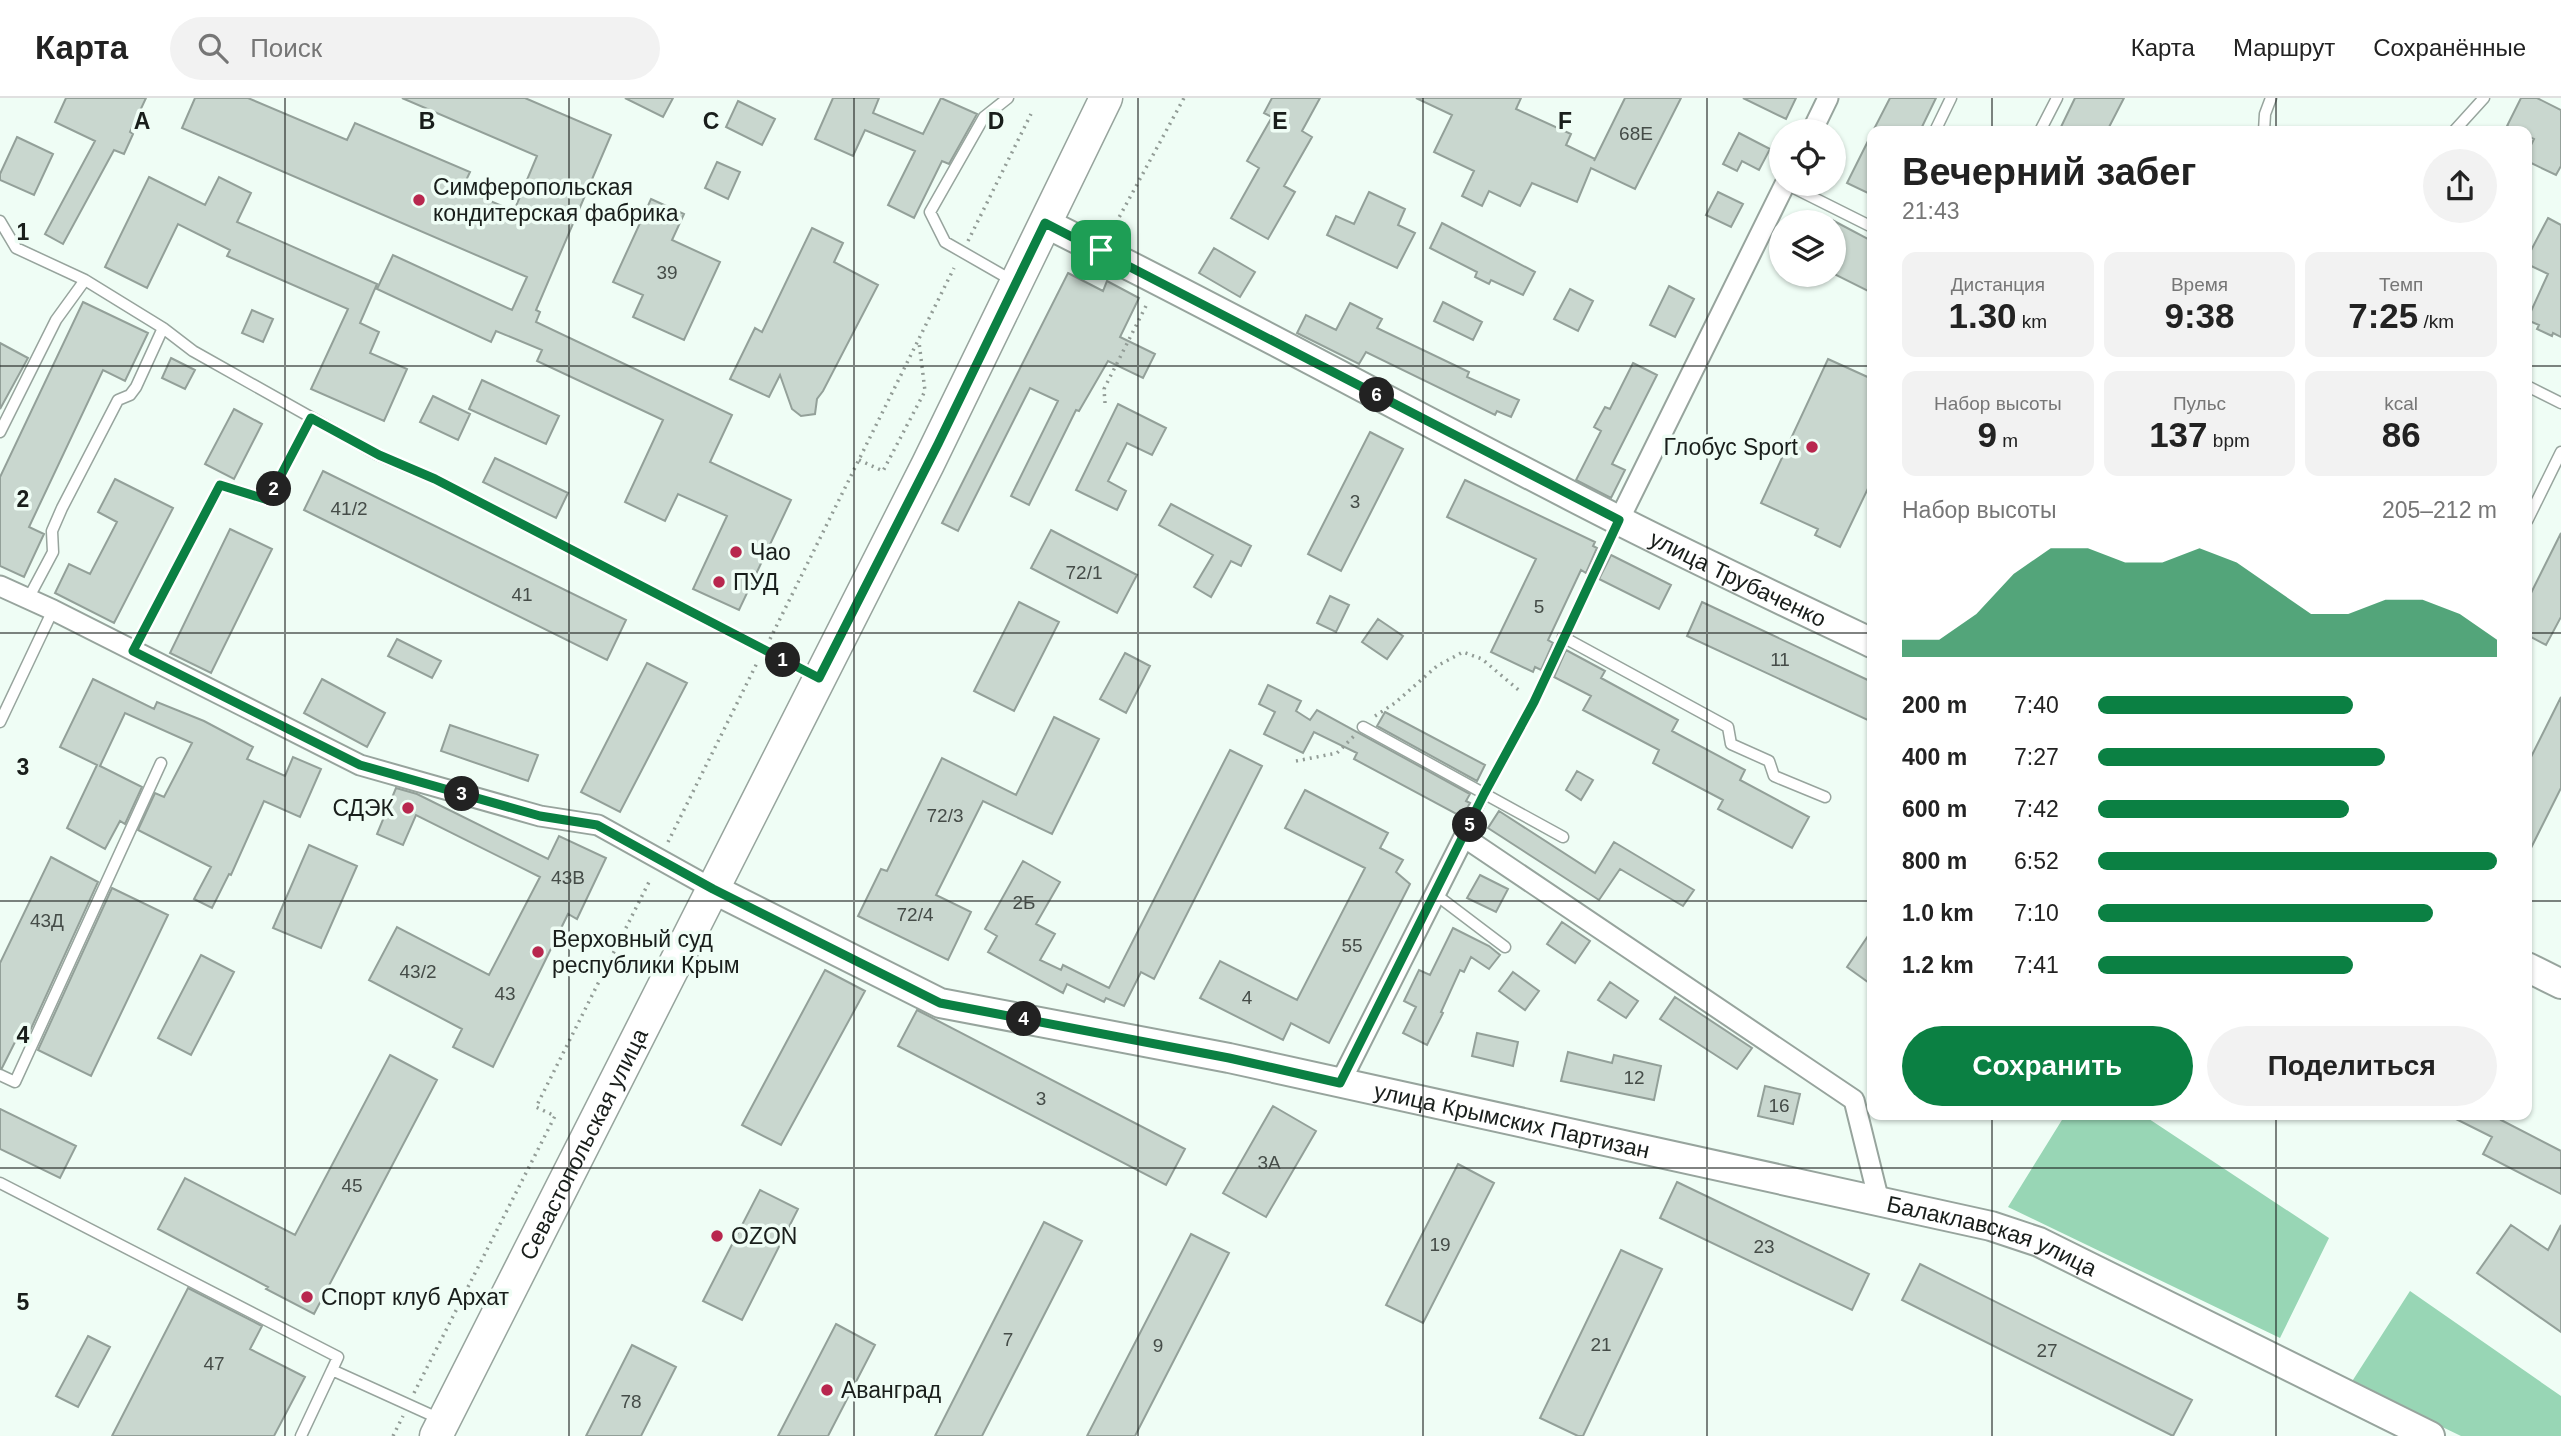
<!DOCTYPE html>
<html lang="ru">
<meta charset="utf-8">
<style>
:root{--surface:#fff;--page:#f2f2f2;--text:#222;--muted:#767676;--line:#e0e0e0;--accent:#0b8043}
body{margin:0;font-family:Arial,sans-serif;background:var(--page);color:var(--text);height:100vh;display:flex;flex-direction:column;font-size:26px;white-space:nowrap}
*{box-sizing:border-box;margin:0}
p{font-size:23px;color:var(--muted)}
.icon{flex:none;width:38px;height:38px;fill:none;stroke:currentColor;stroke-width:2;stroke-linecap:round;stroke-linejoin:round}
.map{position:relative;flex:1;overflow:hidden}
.side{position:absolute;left:1867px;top:28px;width:665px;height:994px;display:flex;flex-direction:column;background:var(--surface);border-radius:14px;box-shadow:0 2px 5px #0004}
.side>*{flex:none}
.buttons{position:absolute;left:1769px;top:21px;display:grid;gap:14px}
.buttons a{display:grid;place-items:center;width:77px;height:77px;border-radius:50%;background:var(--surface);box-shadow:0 2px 5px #0004;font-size:35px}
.pin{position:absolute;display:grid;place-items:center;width:60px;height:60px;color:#fff;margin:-30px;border-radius:14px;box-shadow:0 4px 10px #0006}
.km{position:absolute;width:35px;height:35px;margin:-18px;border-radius:50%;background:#222;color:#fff;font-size:19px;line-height:35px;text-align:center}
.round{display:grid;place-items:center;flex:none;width:74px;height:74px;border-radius:37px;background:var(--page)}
.head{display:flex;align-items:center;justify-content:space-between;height:119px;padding:0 35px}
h1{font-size:38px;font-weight:600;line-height:52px}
.stats{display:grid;grid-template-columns:repeat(3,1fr);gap:10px;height:119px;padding:7px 35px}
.stats div{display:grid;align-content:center;border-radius:14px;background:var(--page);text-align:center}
.stats b{font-size:35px;font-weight:600}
.stats small{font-size:19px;font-weight:400}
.stats p{font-size:19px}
.chart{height:196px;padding:14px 35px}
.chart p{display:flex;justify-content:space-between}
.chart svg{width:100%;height:126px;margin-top:7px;fill:var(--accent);opacity:.7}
.primary-button{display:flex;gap:14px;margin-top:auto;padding:14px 35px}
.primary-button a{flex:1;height:80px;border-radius:42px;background:var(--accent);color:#fff;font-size:28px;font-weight:600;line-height:80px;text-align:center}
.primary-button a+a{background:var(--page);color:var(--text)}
ul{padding:0 35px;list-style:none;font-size:23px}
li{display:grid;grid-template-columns:112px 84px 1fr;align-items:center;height:52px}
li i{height:18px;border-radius:9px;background:var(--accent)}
header{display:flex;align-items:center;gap:42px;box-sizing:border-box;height:98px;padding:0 35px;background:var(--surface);border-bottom:2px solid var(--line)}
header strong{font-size:33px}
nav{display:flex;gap:38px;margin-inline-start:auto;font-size:24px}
.search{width:490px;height:63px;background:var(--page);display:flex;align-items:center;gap:18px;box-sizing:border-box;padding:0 24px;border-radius:38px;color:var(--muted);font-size:26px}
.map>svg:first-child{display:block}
</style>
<header>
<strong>Карта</strong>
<div class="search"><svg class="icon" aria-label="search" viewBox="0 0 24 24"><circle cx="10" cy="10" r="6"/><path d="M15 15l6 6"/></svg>Поиск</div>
<nav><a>Карта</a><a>Маршрут</a><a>Сохранённые</a></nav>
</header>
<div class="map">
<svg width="2561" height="1338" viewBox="0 0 2561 1338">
<rect width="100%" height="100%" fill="#effdf5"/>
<!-- forest -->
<path fill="#98d6b5" d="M2065,1017h78l186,123 -49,100 -272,-131z
M2410,1193l151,105v40h-100l-110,-53z"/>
<!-- building -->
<path fill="#c9d7cf" stroke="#93a099" stroke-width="2" d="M66,0h80l-16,34 3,2 -9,20 -10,-4 -51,94 -18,-10 50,-93 -40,-19z
M195,0h53l99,42 8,-17 115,49 -8,17 52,22 23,-55 -135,-58h123l86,37 -75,175 4,2 -4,10 196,93 -22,47 81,38 -52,110 -46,-21 34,-73 -49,-22 -13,27 -40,-19 38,-82 -126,-59 5,-11 -46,-19 -5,11 -114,-53 16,-34 119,55 15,-33 -345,-149z
M625,0h48l-10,19z
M833,0h46l-6,15 50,21 18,-36 36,16 -28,50 -7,-3 -28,57 -26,-13 27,-54 -50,-21 -12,26 -38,-17z
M1272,0h48l-18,33 10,6 -28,49 11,6 -27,47 -37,-21 28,-50 -12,-7 25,-44 -8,-4z
M1416,0h105l-5,11 55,25 -5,11 29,14 -1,2 31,-63h56l-46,91 -44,-21 -14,34 -45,-19 -12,23 -31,-15 -7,15 -20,-10 12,-25 -40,-19 18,-37z
M1743,0h53l-10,21z
M1890,0h46l-16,33h-47z
M2075,0h49l-17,33h-48z
M2521,0h16l24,12v56l-5,9 -29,-14v-8l7,-14 -7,-3v-5h-10l-10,-5z
M738,3l37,18 -13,26 -36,-18z
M1739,35l31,16 -11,21 -17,-9 -5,10 -14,-7z
M1872,35v62l-25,-12z
M17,39l36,17 -19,41 -34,-15v-6z
M717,64l23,10 -12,27 -23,-11z
M149,79l56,28 14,-28 32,16 -14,29 140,62 -17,39 19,9 -9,21 37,16 -23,52 -73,-32 37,-80 -121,-53 3,-6 -52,-26 -31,64 -42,-21z
M1369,94l36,17 -7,16 17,8 -18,35 -70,-33 9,-19 18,8z
M1718,94l25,12 -12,23 -25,-12z
M651,101l33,15 -12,26 48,22 -36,78 -51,-23 10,-22 -30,-13z
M2548,120l13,7v112l-8,-4 -1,3 -15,-7 2,-4 -12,-5 21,-46 -21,-10v-6z
M1834,123l38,20v52l-38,-19z
M1442,125l93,49 -12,23 -32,-15 -2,4 -14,-7 2,-5 -47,-24z
M812,130l31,15 -9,19 44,23 -55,106 -6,8 -2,15 -14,2 -9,-7 -12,-34 -11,22 -39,-18 25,-51 7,4z
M1214,150l41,24 -15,25 -41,-24z
M1068,175l35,18 4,-10 32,17 -19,39 35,17 -12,24 -35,-17 -29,50 -3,-1 -47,95 -18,-9 47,-95 -28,-13 -72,143 -16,-8z
M1669,188l25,13 -19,38 -25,-12z
M1570,191l23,12 -15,30 -24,-12z
M83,204l65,31 -23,48 -22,-11 -74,157 15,7 -20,43 -24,-11v-89z
M1443,204l39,20 -9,18 -39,-19z
M1350,205l32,16 -5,9 92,44 -2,5 52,23 -8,17 -14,-6 -2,4 -129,-63 -7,12 -62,-31 9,-18 30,15z
M252,212l21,9 -10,23 -21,-9z
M0,245l28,15 -28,51z
M171,260l24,12 -10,19 -23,-11z
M1828,261l44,20v101l-32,67 -25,-12 3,-6 -57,-26z
M1633,265l24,12 -45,89 13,6 -14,28 -35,-18 25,-49 -7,-4 11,-20 5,2z
M482,282l77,36 -13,28 -77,-35z
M433,298l37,18 -12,26 -38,-18z
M1118,306l48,24 -14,27 -25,-12 -19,38 18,10 -9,19 -41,-20z
M234,311l28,15 -28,55 -29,-15z
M1370,334l33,17 -62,122 -33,-17z
M495,360l73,35 -12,25 -73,-36z
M323,373l303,149 -19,40 -303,-150z
M115,381l58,29 -59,115 -59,-30 14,-29 21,10 27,-52 -19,-10z
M1465,382l130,62 -2,4 4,2 -11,25 -5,-3 -33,70 5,3 -12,27 -6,-3 -2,5 -42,-20 45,-93 -89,-42z
M1171,406l80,42 -10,20 -10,-5 -20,36 -17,-10 19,-32 -54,-30z
M230,431l42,20 -61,124 -41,-20z
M1051,432l86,45 -20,38 -86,-45z
M2561,435v84l-15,28 -19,-10v-34z
M1611,457l60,30 -12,24 -60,-30z
M1330,498l19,9 -13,27 -19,-9z
M1019,504l40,20 -45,89 -40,-20z
M1702,504l170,80v40l-185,-86z
M1378,521l25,17 -16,23 -25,-17z
M397,541l44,22 -9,17 -44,-22z
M1566,552l39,21 -4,7 77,42 -6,11 73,39 -5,10 69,37 -17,31 -74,-39 5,-9 -70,-37 6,-13 -76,-40 8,-14 -37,-19z
M1125,555l25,13 -24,47 -26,-14z
M647,565l40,20 -67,129 -39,-20z
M93,581l61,30 3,-7 47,19 49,26 -6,12 38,17 8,-19 28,12 -21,48 -36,-16 -33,74 -2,-1 -17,34 -18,-9 17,-32 -73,-37 17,-37 9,4 28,-54 -67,-30 -25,53 42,21 -17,37 -5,-3 -15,28 -38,-21 30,-63 -37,-18z
M322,581l63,34 -18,34 -63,-34z
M1268,587l33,16 -5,10 14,9 7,-10 153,84 -4,7 4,2 -8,14 -108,-58 3,-6 -43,-21 -11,21 -39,-19 11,-22 -16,-8z
M2561,599v91l-34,68v-91z
M1385,614l100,53 -8,16 -100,-55z
M1054,619l45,22 -47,95 -69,-33 -47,94 35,17 -23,48 -90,-44 23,-47 6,2 55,-113 74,37z
M450,627l88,30 -10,26 -87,-30z
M1230,652l32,16 -108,213 -13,-7 -17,34 -18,-8 -2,4 -37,-18 -4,9 -75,-41 9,-16 -12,-7 38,-68 37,21 -24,42 19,10 -15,26 21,10 2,-5 46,23z
M1577,673l16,9 -12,20 -15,-10z
M396,690l21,6 131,65 11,-23 47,22 -29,61 -9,-5 -75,153 -40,-20 9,-18 -93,-49 28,-53 92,48 51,-98 -124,-62 -13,30 -26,-11z
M1305,692l83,43 -8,15 23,12 -7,12 14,12 -81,159 -38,-20 -8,17 -83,-42 20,-37 77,39 68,-132 -80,-40z
M1499,713l96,62 19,-31 80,48 -11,16 -63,-37 -21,31 -111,-72z
M309,747l48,21 -36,82 -48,-20z
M51,759l47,25 -74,162 -8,-4 -14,28h-2v-105z
M1480,777l28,14 -12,23 -29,-14z
M112,790l56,27 -77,161 -53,-26z
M1562,824l28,19 -15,22 -28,-19z
M1453,830l36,18 11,9 -11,14 -18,-12 -7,15 -4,-2 -19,42 2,1 -16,32 -24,-12 13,-26 -12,-6 15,-31 11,5z
M1872,832v55l-25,-18z
M201,857l33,17 -43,83 -33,-17z
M825,872l40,21 -84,154 -39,-20z
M1513,874l26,19 -14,19 -26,-19z
M1610,884l28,19 -12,17 -28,-18z
M1675,899l77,51 -15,21 -77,-50z
M917,912l268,139 -19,36 -268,-139z
M1477,935l41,9 -5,24 -41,-10z
M1568,954l44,11 2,-8 47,11 -7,34 -93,-19z
M390,957l47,25 -123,234 -48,-25 2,-2 -110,-58 27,-51 110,57z
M1765,988l35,8 -7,30 -35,-8z
M1273,1008l43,25 -50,86 -43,-24z
M0,1011l76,37 -16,32 -60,-29z
M2448,1017h56l-3,5 60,31v43l-78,-40 9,-17z
M1458,1066l36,19 -71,140 -37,-18z
M1677,1084l192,92 -17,36 -192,-92z
M760,1092l38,19 -56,111 -39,-19z
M1044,1124l38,19 -100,195h-47z
M2511,1127l37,25 13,-25v107l-84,-59z
M1191,1136l38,19 -94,183h-48z
M1621,1152l41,19 -79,167h-5l-38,-18z
M1920,1166l272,136 -19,36 -271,-136z
M188,1190l74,38 -12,23 55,28 -31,59h-162z
M836,1226l39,21 -47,91h-50z
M88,1238l22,11 -32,60 -22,-11z
M632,1247l44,22 -35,69h-55z"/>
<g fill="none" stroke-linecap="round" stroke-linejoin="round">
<defs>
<path id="lane" d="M1008,0l-24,19 -54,95 15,30 68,39
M1935,33l16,-33
M2040,33l17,-33
M2264,33l1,-17 6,-16
M2454,33l30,-33
M1786,86l86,43
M0,123l16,27 69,32 78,48 30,23 185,104 57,24 382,198
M2527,288l34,17
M0,334l56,-112 29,-40
M2527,423l34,-69
M28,501l25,-47 -1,-21 10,-23 56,-108 12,-5 6,-8 27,-59
M1563,539l165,90 3,17 38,17 5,15 51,21
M133,553l87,-166 48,15 43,-82
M0,624l53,-112
M1363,629l200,110
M1464,739l20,-43 50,-92 83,-178
M1435,796l70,53
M0,977l15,7 146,-319
M0,1085l338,174 -6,13
M301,1338l31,-66 108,49"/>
<path id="street" d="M1812,33l16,-33
M1619,422l166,-336
M0,488l53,24 307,155 180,51 58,9 115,64
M1340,985l124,-246 390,263 25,101"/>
<g id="secondary">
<path id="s1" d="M1045,125c193,96 382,200 575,298 83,42 168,82 252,122"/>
<path id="s2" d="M713,791l227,114 289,55 762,168 48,16 391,194"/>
<path d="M2527,869l34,17"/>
</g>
<g id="primary">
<path id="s3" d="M436,1338l492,-972 178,-366"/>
</g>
</defs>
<!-- lane casing -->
<use href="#lane" stroke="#97a49d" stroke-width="13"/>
<!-- street casing -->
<use href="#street" stroke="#97a49d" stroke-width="23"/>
<!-- secondary casing -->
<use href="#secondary" stroke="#97a49d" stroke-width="32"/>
<!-- primary casing -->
<use href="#primary" stroke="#97a49d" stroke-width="35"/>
<!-- path -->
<path stroke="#929c96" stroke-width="3.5" stroke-dasharray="2 5" stroke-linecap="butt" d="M1116,125l68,-125
M968,143l63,-127
M1105,305l-1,-14 44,-87
M859,362l24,11 42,-80 -6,-49
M770,541l184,-371
M1375,618l20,-13 42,-37 26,-14 19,7 39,33
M1296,663l41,-8 17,-17
M668,744l90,-181
M414,1295l141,-277 -19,-9 115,-229
M393,1338l10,-20"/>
<!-- lane -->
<use href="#lane" stroke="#fff" stroke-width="10"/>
<!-- street -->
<use href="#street" stroke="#fff" stroke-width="19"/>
<!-- secondary -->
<use href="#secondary" stroke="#fff" stroke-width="28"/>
<!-- primary -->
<use href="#primary" stroke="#fff" stroke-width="32"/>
</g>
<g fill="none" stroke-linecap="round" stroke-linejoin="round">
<defs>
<path id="route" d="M1045,125l574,297 -85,182 -50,92 -144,289 -111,-25 -289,-55 -227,-114 -116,-64 -57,-9 -180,-51 -227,-114 87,-166 48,15 43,-82 68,37 56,24 384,199 119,-234z"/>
</defs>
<!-- route casing -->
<use href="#route" stroke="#fff" stroke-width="14"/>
<!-- route -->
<use href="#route" stroke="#0b8043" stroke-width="9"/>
</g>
<!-- grid -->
<path fill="none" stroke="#191e1b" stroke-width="2" stroke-opacity="0.55" d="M285,0v1338M569,0v1338M854,0v1338M1138,0v1338M1423,0v1338M1707,0v1338M1992,0v33M2276,0v33M0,268h1872M2527,268h34M0,535h1872M2527,535h34M0,803h1872M2527,803h34M1992,1017v321M2276,1017v321M0,1070h2561"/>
<!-- markers -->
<g fill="#b8274e" stroke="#effdf5" stroke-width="2.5">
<circle cx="419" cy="102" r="7"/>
<circle cx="1812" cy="349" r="7"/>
<circle cx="736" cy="454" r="7"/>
<circle cx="719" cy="484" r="7"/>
<circle cx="408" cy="710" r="7"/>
<circle cx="538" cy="854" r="7"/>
<circle cx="717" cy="1138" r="7"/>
<circle cx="307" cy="1199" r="7"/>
<circle cx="827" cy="1292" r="7"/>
</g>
<g text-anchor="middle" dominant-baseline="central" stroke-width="7" stroke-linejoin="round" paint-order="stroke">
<!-- number labels -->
<g font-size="19" fill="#454c48">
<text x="1636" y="35">68Е</text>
<text x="667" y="174">39</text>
<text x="1355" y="403">3</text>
<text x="349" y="410">41/2</text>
<text x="1084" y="474">72/1</text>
<text x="522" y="496">41</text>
<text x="1539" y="508">5</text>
<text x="1780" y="561">11</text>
<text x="945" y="717">72/3</text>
<text x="568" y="779">43В</text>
<text x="1024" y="804">2Б</text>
<text x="915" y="816">72/4</text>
<text x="47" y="822">43Д</text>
<text x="1352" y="847">55</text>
<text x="418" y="873">43/2</text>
<text x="505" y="895">43</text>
<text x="1247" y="899">4</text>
<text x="1634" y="979">12</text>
<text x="1041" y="1000">3</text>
<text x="1779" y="1007">16</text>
<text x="1269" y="1064">3А</text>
<text x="352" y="1087">45</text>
<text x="1440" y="1146">19</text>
<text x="1764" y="1148">23</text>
<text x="1008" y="1241">7</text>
<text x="1601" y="1246">21</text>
<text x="1158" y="1247">9</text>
<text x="2047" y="1252">27</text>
<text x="214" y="1265">47</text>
<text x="631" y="1303">78</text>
</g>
<!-- poi labels -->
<g font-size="23" fill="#191e1b" stroke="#effdf5" text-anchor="start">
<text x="433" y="89">Симферопольская<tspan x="433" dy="26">кондитерская фабрика</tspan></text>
<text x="1798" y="349" text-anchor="end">Глобус Sport</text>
<text x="750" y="454">Чао</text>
<text x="733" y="484">ПУД</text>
<text x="394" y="710" text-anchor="end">СДЭК</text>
<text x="552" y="841">Верховный суд<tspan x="552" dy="26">республики Крым</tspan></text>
<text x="731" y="1138">OZON</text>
<text x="321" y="1199">Спорт клуб Архат</text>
<text x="841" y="1292">Аванград</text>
</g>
<!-- street labels -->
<g font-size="23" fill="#191e1b" stroke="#effdf5">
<text stroke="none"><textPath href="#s1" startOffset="779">улица Трубаченко</textPath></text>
<text stroke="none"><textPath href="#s2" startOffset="838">улица Крымских Партизан</textPath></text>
<text stroke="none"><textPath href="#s3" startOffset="327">Севастопольская улица</textPath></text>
<text stroke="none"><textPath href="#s2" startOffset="1332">Балаклавская улица</textPath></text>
</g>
</g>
<g font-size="23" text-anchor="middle" font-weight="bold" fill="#191e1b" stroke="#effdf5" stroke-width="7" stroke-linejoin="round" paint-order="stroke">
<text x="142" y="31">A</text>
<text x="427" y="31">B</text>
<text x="711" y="31">C</text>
<text x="996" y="31">D</text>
<text x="1280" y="31">E</text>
<text x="1565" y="31">F</text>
<text x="23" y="142">1</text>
<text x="23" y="409">2</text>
<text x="23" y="677">3</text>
<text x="23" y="945">4</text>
<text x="23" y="1212">5</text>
</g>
</svg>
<div class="buttons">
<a><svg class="icon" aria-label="locate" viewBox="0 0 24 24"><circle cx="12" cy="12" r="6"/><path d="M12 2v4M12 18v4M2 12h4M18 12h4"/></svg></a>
<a><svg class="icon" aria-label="layers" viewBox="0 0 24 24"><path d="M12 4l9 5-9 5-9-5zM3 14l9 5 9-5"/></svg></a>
</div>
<div class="pin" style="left:1101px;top:152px;background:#1e9e55"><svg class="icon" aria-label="arrive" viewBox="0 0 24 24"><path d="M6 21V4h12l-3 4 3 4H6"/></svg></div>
<b class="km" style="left:783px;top:562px">1</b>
<b class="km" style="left:274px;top:391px">2</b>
<b class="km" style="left:462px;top:696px">3</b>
<b class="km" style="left:1024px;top:921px">4</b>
<b class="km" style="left:1470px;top:727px">5</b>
<b class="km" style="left:1377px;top:297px">6</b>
<section class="side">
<div class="head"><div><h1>Вечерний забег</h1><p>21:43</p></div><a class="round"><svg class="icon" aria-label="share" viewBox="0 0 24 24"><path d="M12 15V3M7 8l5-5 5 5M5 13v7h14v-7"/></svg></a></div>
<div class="stats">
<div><p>Дистанция</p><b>1.30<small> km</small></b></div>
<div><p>Время</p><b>9:38</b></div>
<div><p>Темп</p><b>7:25<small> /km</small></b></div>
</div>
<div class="stats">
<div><p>Набор высоты</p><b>9<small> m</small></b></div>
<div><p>Пульс</p><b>137<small> bpm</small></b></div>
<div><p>kcal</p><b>86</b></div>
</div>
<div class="chart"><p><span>Набор высоты</span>205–212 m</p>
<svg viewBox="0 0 160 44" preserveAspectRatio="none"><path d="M0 44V38L10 38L20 29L30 15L40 6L50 6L60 11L70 11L80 6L90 11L100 20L110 29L120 29L130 24L140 24L150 29L160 38V44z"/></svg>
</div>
<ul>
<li><b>200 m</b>7:40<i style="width:64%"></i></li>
<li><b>400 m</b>7:27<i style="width:72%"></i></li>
<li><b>600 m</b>7:42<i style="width:63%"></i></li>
<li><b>800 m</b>6:52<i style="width:100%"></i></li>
<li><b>1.0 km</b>7:10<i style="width:84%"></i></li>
<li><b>1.2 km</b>7:41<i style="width:64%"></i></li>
</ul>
<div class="primary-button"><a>Сохранить</a><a>Поделиться</a></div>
</section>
</div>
